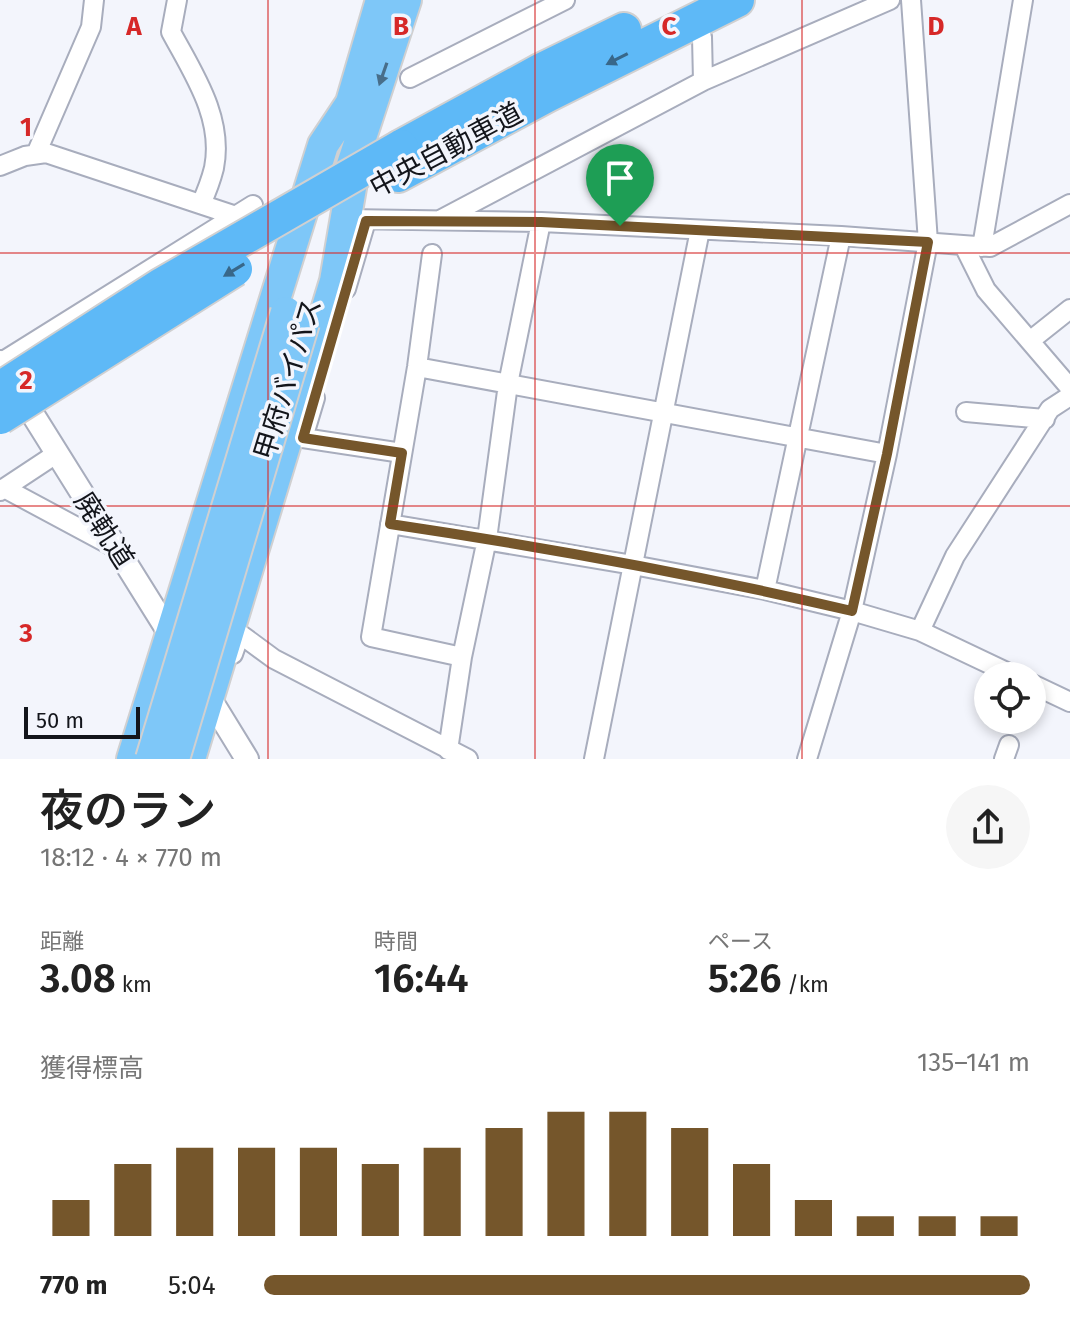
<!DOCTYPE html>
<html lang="ja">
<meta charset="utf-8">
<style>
:root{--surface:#fff;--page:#f6f6f6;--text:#222;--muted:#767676;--accent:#75562b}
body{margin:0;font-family:"Fira Sans","Noto Sans JP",sans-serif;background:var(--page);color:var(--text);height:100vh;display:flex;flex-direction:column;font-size:30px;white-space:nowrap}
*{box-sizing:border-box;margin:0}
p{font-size:26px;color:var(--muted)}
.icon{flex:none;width:44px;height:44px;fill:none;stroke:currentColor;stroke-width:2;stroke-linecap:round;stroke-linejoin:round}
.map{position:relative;height:759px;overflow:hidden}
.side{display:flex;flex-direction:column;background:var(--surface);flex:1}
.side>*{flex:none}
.controls{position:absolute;left:974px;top:662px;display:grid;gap:16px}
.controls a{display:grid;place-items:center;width:72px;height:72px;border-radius:50%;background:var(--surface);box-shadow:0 4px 12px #0003;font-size:40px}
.scale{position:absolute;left:24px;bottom:20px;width:116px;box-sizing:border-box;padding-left:8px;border:4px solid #13151b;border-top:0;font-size:22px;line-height:28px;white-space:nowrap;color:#13151b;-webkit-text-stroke:6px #f3f5fc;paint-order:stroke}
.pin{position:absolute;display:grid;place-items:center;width:68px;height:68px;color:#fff;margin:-82px -34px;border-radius:50% 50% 50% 0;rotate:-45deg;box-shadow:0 0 8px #0007}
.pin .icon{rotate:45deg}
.round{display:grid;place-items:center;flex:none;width:84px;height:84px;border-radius:42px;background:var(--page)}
.overview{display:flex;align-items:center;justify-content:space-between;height:136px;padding:0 40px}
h1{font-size:44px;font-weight:600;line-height:60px}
.stats{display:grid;grid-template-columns:repeat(3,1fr);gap:12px;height:136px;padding:8px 40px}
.stats div{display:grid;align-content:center}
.stats b{font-size:40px;font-weight:600}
.stats small{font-size:22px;font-weight:400}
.stats p{font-size:22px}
.chart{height:224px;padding:16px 40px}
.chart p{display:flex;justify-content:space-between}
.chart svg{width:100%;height:144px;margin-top:8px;stroke:var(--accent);stroke-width:6}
ul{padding:0 40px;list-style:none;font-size:26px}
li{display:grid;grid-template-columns:128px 96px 1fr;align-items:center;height:60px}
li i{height:20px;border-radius:10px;background:var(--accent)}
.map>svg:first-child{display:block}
</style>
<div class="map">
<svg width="1070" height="759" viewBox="0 0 1070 759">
<rect width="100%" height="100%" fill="#f3f5fc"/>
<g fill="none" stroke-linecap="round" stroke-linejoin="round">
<defs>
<path id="minor" d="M177,0l-6,32c22,41 53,86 43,136 -3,12 -8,25 -13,36
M702,37l1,44
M410,78l155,-78
M36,154l55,-127 3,-27
M0,166l25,-10 21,-3 190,63
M347,219l194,3 300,14 149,11 80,-43
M440,220l263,-139 187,-81
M964,246l22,44 84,98
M982,247l41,-247
M432,254l-15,113 -46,270 91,20
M346,289l20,-68
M1031,340l39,-31
M0,363l253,-158
M417,367l470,87
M315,398l-12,40 99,15
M966,412l79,7
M4,488l112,60
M0,491l56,-37
M390,524l243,41 132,25 87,21 68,20 95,45
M765,590l76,-354
M920,631l35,-75 95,-147 20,-13
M233,654l7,-20 34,25 194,100
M1032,684l38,18
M448,750l14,-93 25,-118 21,-155 33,-162
M594,759l106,-529
M807,759l45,-148 35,-157 41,-212 -17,-242
M1004,759l5,-14"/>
<path id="tertiary" d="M0,362l175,280
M204,689l43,70"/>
<path id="trunk" d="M345,123l36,-123
M352,165l54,-165
M132,759l191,-614 28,-42
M190,759l145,-478 23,-134"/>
<path id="motorway" d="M401,147l141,-77 82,-40
M398,175l149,-80 190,-95"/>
</defs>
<!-- minor casing -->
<use href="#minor" stroke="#a8adbd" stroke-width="22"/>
<!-- tertiary casing -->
<use href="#tertiary" stroke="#a8adbd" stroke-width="26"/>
<!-- trunk casing -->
<use href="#trunk" stroke="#d0d0d1" stroke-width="34"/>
<!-- motorway casing -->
<use href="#motorway" stroke="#d0d0d1" stroke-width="38"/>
<!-- minor -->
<use href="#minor" stroke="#fff" stroke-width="18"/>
<!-- tertiary -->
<use href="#tertiary" stroke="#fff" stroke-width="22"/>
<!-- trunk -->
<use href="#trunk" stroke="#7ec7f8" stroke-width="30"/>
<!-- motorway -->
<use href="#motorway" stroke="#5eb9f7" stroke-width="34"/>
<defs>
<path id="trunk-bridge" d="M151,759l135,-447
M174,759l130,-436"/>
<path id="motorway-bridge" d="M0,389l160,-103 241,-139
M0,417l235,-148"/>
</defs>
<!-- trunk-bridge casing -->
<use href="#trunk-bridge" stroke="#d0d0d1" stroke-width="34" stroke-linecap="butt"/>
<!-- motorway-bridge casing -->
<use href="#motorway-bridge" stroke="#d0d0d1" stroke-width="38" stroke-linecap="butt"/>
<!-- trunk-bridge -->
<use href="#trunk-bridge" stroke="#7ec7f8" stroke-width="30"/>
<!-- motorway-bridge -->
<use href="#motorway-bridge" stroke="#5eb9f7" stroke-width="34"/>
</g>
<!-- one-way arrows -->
<defs><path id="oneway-solid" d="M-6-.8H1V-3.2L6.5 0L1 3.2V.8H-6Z" transform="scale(2)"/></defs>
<g fill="#386789">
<use href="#oneway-solid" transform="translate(617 59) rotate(153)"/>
<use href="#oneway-solid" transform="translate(234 270) rotate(149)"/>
</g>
<use fill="#486e8a" href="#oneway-solid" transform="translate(383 74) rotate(109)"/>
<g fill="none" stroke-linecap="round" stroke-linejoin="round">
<defs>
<path id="route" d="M366,221l175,1 387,20 -41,212 -35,157c-153,-36 -307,-64 -462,-87l12,-71 -99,-15z"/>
</defs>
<!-- route casing -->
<use href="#route" stroke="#fff" stroke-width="16"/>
<!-- route -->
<use href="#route" stroke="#75562b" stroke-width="10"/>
</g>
<!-- grid -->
<path fill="none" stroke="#d62828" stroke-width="2" stroke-opacity="0.55" d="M268,0v759M535,0v759M802,0v759M0,253h1070M0,506h1070"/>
<g text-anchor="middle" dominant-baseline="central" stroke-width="7" stroke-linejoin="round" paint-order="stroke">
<!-- street labels -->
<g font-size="28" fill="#13151b" stroke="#f3f5fc">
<text transform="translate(446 150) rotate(-28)">中央自動車道</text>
<text transform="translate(288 379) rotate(-73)">甲府バイパス</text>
<text transform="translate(104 530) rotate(57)">廃軌道</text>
</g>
</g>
<g font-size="26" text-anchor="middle" font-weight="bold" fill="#d62828" stroke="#f3f5fc" stroke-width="7" stroke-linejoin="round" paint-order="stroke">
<text x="134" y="35">A</text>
<text x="401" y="35">B</text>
<text x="669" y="35">C</text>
<text x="936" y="35">D</text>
<text x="26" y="136">1</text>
<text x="26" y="389">2</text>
<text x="26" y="642">3</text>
</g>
</svg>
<div class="controls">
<a><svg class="icon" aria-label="locate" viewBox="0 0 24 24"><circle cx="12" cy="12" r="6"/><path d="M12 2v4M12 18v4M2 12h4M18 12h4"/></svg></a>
</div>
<div class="scale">50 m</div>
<div class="pin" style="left:620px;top:226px;background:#1e9e55"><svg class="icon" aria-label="arrive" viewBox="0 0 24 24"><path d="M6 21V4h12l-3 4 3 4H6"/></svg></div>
</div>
<section class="side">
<div class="overview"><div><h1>夜のラン</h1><p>18:12 · 4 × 770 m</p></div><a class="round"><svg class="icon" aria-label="share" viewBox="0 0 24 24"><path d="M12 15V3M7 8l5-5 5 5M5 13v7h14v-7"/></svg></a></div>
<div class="stats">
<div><p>距離</p><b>3.08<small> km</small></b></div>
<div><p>時間</p><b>16:44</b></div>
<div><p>ペース</p><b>5:26<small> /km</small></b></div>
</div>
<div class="chart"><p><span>獲得標高</span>135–141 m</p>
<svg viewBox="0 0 160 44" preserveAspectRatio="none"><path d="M5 44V33M15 44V22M25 44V17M35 44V17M45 44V17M55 44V22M65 44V17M75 44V11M85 44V6M95 44V6M105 44V11M115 44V22M125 44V33M135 44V38M145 44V38M155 44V38"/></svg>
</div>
<ul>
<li><b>770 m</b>5:04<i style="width:100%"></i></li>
</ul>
</section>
